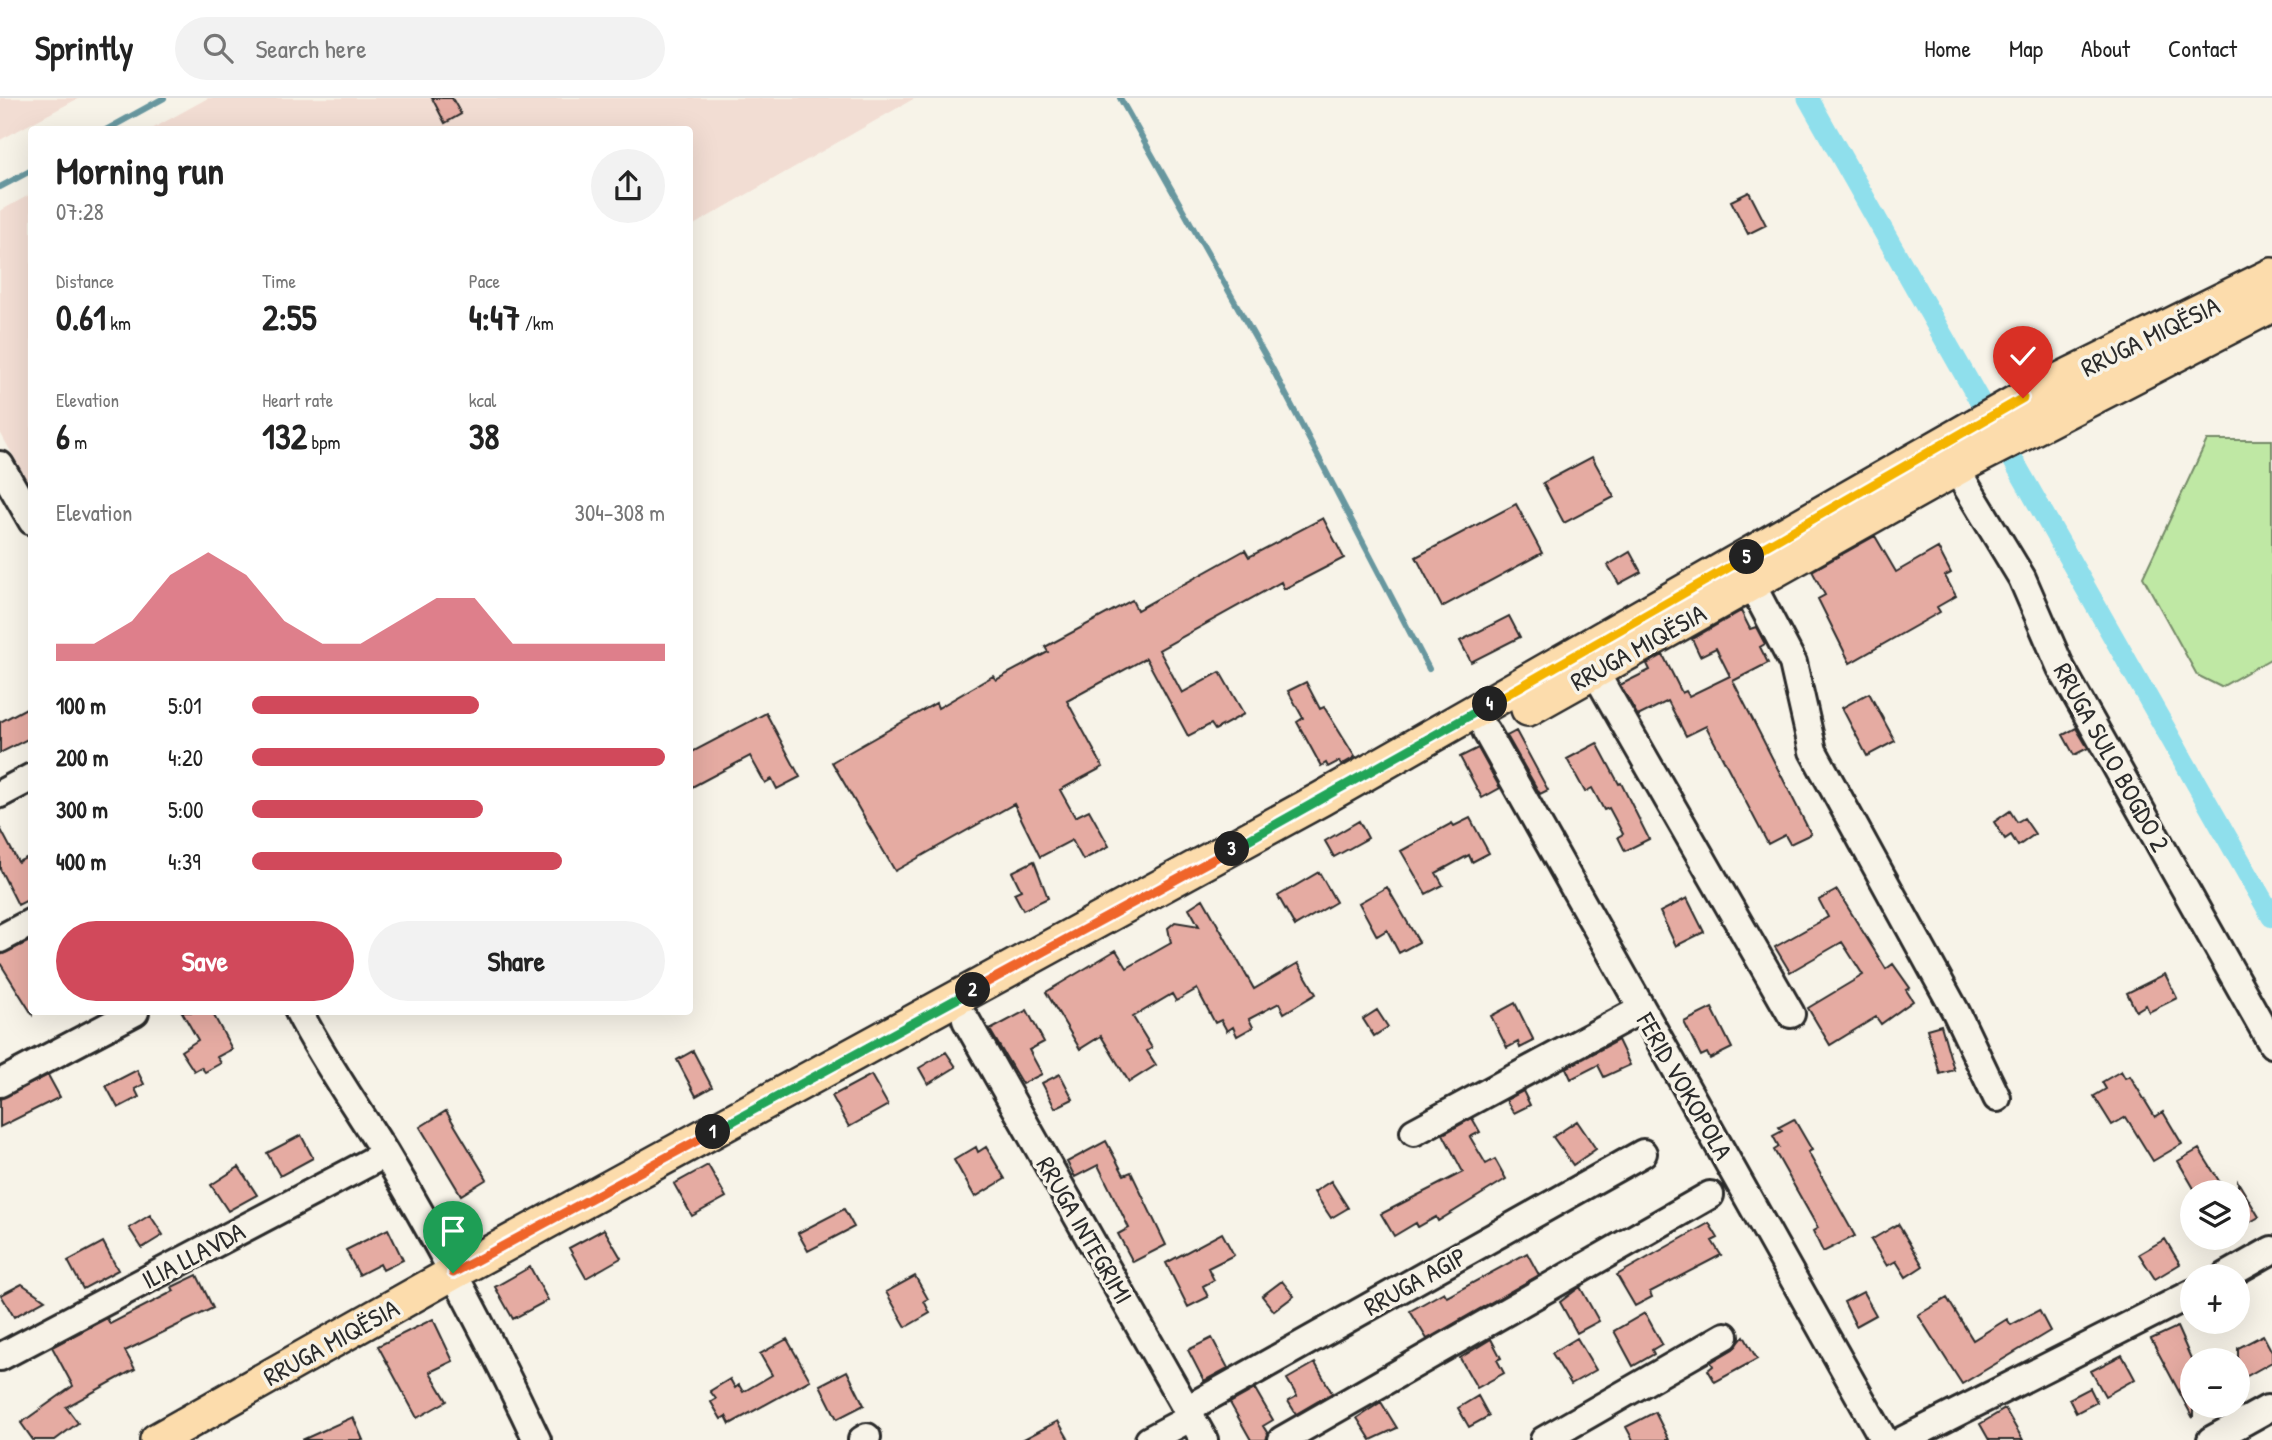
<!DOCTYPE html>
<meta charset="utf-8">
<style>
:root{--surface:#fff;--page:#f2f2f2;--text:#222;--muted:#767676;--line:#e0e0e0;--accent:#d1495b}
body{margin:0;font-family:"Patrick Hand",sans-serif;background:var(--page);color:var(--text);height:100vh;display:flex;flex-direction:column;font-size:26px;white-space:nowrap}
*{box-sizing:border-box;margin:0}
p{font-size:23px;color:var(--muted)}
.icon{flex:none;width:38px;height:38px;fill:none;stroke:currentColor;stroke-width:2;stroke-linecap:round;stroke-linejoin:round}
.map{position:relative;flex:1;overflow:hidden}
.sheet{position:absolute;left:28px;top:28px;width:665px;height:889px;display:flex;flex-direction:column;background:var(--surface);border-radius:7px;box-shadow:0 7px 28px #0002}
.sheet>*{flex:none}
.controls{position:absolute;left:2180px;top:1082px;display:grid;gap:14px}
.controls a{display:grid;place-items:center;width:70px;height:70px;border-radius:50%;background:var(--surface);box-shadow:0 7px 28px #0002;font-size:35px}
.pin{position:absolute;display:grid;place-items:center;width:60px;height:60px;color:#fff;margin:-72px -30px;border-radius:50% 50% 50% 0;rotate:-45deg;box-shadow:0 0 7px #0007}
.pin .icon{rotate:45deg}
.km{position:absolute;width:35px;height:35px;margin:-18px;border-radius:50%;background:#222;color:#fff;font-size:19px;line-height:35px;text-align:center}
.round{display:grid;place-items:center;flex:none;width:74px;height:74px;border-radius:37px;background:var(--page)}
.headline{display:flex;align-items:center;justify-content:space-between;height:119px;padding:0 28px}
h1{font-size:38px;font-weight:700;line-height:52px}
.figures{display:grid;grid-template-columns:repeat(3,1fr);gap:10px;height:119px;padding:7px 28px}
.figures div{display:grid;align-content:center}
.figures b{font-size:35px;font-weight:700}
.figures small{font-size:19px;font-weight:400}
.figures p{font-size:19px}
.chart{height:196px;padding:14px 28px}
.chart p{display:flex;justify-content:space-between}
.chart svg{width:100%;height:126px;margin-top:7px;fill:var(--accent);opacity:.7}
.primary-button{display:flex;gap:14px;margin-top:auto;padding:14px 28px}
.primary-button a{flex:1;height:80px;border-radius:42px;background:var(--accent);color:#fff;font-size:28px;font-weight:700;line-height:80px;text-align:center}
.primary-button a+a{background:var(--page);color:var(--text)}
ul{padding:0 28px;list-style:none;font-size:23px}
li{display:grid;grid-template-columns:112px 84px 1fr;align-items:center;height:52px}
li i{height:18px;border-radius:9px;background:var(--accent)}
header{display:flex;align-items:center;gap:42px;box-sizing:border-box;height:98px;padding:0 35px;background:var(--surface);border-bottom:2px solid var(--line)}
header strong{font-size:33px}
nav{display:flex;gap:38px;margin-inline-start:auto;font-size:24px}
.search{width:490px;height:63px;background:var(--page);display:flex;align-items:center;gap:18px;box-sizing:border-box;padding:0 24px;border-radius:38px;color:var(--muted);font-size:26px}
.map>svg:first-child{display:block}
</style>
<header>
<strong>Sprintly</strong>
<div class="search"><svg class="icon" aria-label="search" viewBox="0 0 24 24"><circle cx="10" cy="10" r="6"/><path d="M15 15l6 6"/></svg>Search here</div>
<nav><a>Home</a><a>Map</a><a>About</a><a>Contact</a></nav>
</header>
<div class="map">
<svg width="2272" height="1342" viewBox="0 0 2272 1342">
<rect width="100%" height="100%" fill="#f7f3e8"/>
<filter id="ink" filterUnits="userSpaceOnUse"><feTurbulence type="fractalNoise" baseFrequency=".0143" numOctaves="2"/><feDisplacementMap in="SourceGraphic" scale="14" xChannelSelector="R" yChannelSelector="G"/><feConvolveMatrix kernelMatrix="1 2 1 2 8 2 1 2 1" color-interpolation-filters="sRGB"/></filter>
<g filter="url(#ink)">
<!-- built -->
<path fill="#f2ddd3" d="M0,0h79l-79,42z
M208,0h707l-225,129v-97h-540z
M31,96v294l-31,-56v-221z"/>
<!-- green -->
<path fill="#bfe8a4" stroke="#758a68" stroke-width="2" d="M2207,342h65v218l-51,29 -24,-12 -54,-98z"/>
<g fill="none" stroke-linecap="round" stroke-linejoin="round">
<!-- stream -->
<path stroke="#67979f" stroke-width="6" d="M1120,0l151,268 158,303
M106,32l58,-32
M0,89l32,-17"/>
<!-- canal -->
<path stroke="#8fdfec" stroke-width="21" d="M1808,0l464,819"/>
</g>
<!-- building -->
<path fill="#e5aba2" stroke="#2b2b2b" stroke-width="2" d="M432,0h20l9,16 -16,9z
M1749,94l17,33 -18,9 -17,-33z
M1592,359l22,40 -50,26 -21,-40z
M1516,406l26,49 -100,54 -26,-50z
M1323,420l21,40 -60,31 -3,-7 -122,68 23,43 38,-21 24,42 -29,16 -4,-6 -23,12 -42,-78 -79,43 36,66 -43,23 15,27 14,-7 20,36 -26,14 -11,-20 -32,17 -26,-53 -119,67 -63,-109 104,-59 2,5 55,-32 3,4 52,-28 -3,-5 87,-47 5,10 108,-60 4,7z
M1875,438l21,36 42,-24 13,25 -6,3 11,20 -19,11 3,5 -90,51 -32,-64 7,-4 -13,-24z
M1630,454l11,20 -22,12 -11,-19z
M1741,513l9,18 6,-2 9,17 -5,3 8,16 -35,18 78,153 -21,10 -5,-9 -17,9 -62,-118 -20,10 -18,-35 -30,15 -18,-31 30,-15 -3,-6 16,-9 19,38 4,-2 3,5 41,-20 -14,-28 -16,8 -8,-17z
M1509,518l11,21 -49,25 -11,-21z
M1306,584l14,27 4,-2 31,50 -14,8 -2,-4 -11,6 -2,-4 -5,3 -24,-44 6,-4 -15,-27z
M1869,595l26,48 -28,15 -25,-48z
M32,607v32l-32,16v-31z
M766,615l34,64 -23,12 -5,-10 -7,4 -15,-27 -60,32v-35z
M2076,630l12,20 -14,7 -11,-20z
M1516,633l32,59 -8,4 -33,-58z
M1597,645l22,41 2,-1 28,56 -24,12 -7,-14 5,-3 -14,-26 -5,2 -12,-22 -7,4 -18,-33z
M1478,650l22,40 -18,10 -22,-41z
M2010,713l7,11 7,-4 11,16 -17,12 -7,-11 -6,4 -11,-17z
M1470,720l19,35 -17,9 -3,-7 -33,18 7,12 -17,9 -25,-43 51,-28 2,3z
M1359,723l9,17 -34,19 -9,-16z
M0,730l18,34 14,-7v43l-14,7 -18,-36z
M1034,763l14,37 -25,12 -9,-17 7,-3 -9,-18z
M1319,774l17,30 -41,24 -17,-30z
M1387,789l32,55 -20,11 -12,-23 -10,6 -18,-33z
M1837,792l49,79 7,-5 17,24 -4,2 7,11 -32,23 -5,-7 -46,28 -22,-37 55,-33 -21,-33 -52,30 -15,-25 53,-30 -9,-17z
M1687,800l17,34 -28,14 -16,-34z
M1203,801l51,90 44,-26 18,31 -32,19 -5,-10 -30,16 4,8 -16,9 -4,-9 -6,4 -6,-11 -6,3 -18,-34 -21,12 -4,-7 -39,23 19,31 -5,3 9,14 -27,17 -28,-46 -21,13 -34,-57 70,-42 11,18 44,-25 -3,-15 7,-6 24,4 -10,-18z
M32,842v74l-32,-51v-8z
M2165,876l12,24 -28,14 -3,-7 -10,6 -9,-18z
M1515,905l19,38 -14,7 -2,-6 -11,6 -16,-32z
M1712,910l20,40 -22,11 -3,-6 -6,3 -17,-34z
M1027,912l17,32 -15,8 13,24 -20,10 -32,-54z
M1377,912l11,17 -14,9 -11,-17z
M182,914h30l20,37 -15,8 4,6 -16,9 -4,-5 -7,4 -13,-20 17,-11z
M1941,927l13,45 -14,4 -13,-45z
M1618,942l12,25 -26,12 -6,-12 -27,14 -5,-11z
M693,953l19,36 -16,9 -19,-36z
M946,954l10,15 -28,17 -9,-16z
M137,972l7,14 -9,5 4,8 -21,11 -12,-22z
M2121,973l4,7 5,-2 25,41 8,-5 19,32 -29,17 -27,-44 -14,8 -18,-29 12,-7 -4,-7z
M1060,976l13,25 -18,9 -13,-25z
M48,977l12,22 -60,30v-28z
M871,977l17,30 -39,22 -17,-31z
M1523,993l7,14 -16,8 -8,-13z
M446,1013l41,68 -26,16 -41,-68z
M1472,1020l8,14 -10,5 16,27 9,-5 11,20 -68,42 -2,-4 -18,10 -2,-4 -22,13 -13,-22 82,-42 -20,-38z
M1794,1021l18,31 -4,2 47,84 -32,16 -10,-21 5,-3 -44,-78 5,-3 -6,-11 9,-5 -3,-4z
M1577,1023l19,28 -23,16 -20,-28z
M301,1037l12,23 -33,18 -13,-23z
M1106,1043l18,34 7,-3 35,73 -33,17 -15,-28 11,-6 -31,-63 -23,12 -8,-15z
M976,1049l2,5 8,-5 19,32 -30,18 -21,-37z
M2199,1051l27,43h-30l-18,-31z
M708,1067l18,32 -34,19 -18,-32z
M239,1069l18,28 -29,16 -17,-26z
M1331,1083l17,27 -17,10 -17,-26z
M2238,1084l21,35 -21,12z
M844,1111l10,18 -46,24 -10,-18z
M150,1117l13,20 -21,13 -13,-20z
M1709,1125l9,15 -6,3 9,14 -71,37 2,5 -17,9 -18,-31z
M1898,1126l25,42 -17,11 -10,-16 -9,5 -16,-26z
M388,1131l15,31 -20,10 -3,-6 -21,11 -13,-25z
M604,1131l17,29 -35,20 -17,-30z
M1222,1135l12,22 -26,13 6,12 -11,6 5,11 -20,10 -22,-44z
M2165,1141l15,25 -25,15 -16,-25z
M103,1144l15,28 -35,19 -15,-28z
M1527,1155l12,22 -112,64 -17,-28 34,-19 3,5z
M530,1169l18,33 -35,19 -18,-32z
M197,1177l16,33 -88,43 10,18 -69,38 12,16 -23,17h-22l-12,-17 52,-37 -21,-39 55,-29 3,6 64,-33 -2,-4z
M915,1178l13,23 -4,2 6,12 -24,14 -20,-35z
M1282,1183l12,15 -20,15 -12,-15z
M22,1186l23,16 -31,17 -13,-22z
M1580,1189l19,34 -22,12 -17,-31z
M1863,1194l13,23 -20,11 -12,-24z
M1947,1200l26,42 34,-21 4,6 28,-15 11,21 -88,53 -44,-69z
M1645,1215l17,31 -10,6 2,4 -21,12 -19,-35z
M433,1221l20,42 -23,11 17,29 -30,17 -39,-72z
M2177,1229l16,36v55l-42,-79z
M2263,1237l9,17v10l-34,19v-33z
M1744,1238l13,23 -42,23 -7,-12 5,-4 -2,-4 22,-13z
M1212,1240l16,30 -24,13 -16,-31z
M1577,1240l19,32 -25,14 -19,-31z
M787,1241l23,41 -80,44 -4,-8 -5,3 -10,-17 5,-3 -6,-8 20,-12 5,9 4,-3 4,7 29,-17 -12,-21z
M1491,1241l10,19 -4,2 7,13 -27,15 -17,-30z
M2122,1257l13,24 -30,17 -14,-25z
M1315,1265l17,30 -36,21 -8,-13 9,-5 -10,-17z
M847,1273l17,34 -27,14 -17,-34z
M2090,1290l7,14 -21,11 -7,-14z
M1255,1291l18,31 -10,6 5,8 -2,6h-15l-21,-37z
M1478,1298l11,20 -20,11 -11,-19z
M1381,1304l16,26 -26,12 -14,-22z
M2005,1311l18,31h-34l-9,-16z
M1655,1314l14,28h-36l-7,-13z
M353,1319l10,23h-61z
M1058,1323l11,19h-47z"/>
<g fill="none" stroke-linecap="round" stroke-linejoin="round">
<defs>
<path id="minor" d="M0,367l32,56
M1956,371l66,109 39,90 211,376
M1751,485l42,80 20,88 143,261 41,86
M1595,574l196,342
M1486,633l398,709
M0,696l32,-17
M0,841l32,-17
M299,914c25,49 57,94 86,141 56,93 106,189 152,287
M966,922l238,420
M0,985l135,-71
M1414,1034l228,-123
M2226,1178l46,-26
M0,1259l385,-203
M1187,1311l456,-256
M862,1342l5,-3
M1149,1342l43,-23
M1282,1342l428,-245
M1544,1342l181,-104
M1903,1342l290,-147
M2211,1342l56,-31"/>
<path id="major" d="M1528,611l442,-248 302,-156
M157,1342l296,-167 868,-474 702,-401 249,-123"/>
</defs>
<!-- minor casing -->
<use href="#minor" stroke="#2b2b2b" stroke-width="32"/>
<!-- major casing -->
<use href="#major" stroke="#2b2b2b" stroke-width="38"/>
<!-- minor -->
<use href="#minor" stroke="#f7f3e8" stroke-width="26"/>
<!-- major -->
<use href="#major" stroke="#fcdcac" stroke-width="33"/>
</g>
</g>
<g fill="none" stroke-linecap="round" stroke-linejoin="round" filter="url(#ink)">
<defs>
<path id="split-1" d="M453,1175l260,-141"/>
<path id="split-2" d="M713,1034l260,-142"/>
<path id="split-3" d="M973,892l259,-141"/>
<path id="split-4" d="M1232,751l258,-145"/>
<path id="split-5" d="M1490,606l257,-147"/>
<path id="split-6" d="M1747,459l276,-159"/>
</defs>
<!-- split-1 casing -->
<use href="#split-1" stroke="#fff" stroke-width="14"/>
<!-- split-2 casing -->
<use href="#split-2" stroke="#fff" stroke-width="14"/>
<!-- split-3 casing -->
<use href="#split-3" stroke="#fff" stroke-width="14"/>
<!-- split-4 casing -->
<use href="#split-4" stroke="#fff" stroke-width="14"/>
<!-- split-5 casing -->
<use href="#split-5" stroke="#fff" stroke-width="14"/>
<!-- split-6 casing -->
<use href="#split-6" stroke="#fff" stroke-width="14"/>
<!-- split-1 -->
<use href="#split-1" stroke="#f0652b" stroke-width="9"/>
<!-- split-2 -->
<use href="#split-2" stroke="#22a559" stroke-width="9"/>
<!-- split-3 -->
<use href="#split-3" stroke="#f0652b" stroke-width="9"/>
<!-- split-4 -->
<use href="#split-4" stroke="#22a559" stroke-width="9"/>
<!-- split-5 -->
<use href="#split-5" stroke="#f5b400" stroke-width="9"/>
<!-- split-6 -->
<use href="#split-6" stroke="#f5b400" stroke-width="9"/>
</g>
<g text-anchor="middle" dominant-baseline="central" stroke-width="7" stroke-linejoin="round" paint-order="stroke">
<!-- street labels -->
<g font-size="26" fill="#2b2b2b" stroke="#f7f3e8">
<text transform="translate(2150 238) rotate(-26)">RRUGA MIQËSIA</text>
<text transform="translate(1638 549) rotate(-29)">RRUGA MIQËSIA</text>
<text transform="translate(2112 659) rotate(61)">RRUGA SULO BOGDO 2</text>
<text transform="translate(1685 988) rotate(60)">FERID VOKOPOLA</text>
<text transform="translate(1085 1132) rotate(60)">RRUGA INTEGRIMI</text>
<text transform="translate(193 1157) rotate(-28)">ILIA LLAVDA</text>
<text transform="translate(1415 1183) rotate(-29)">RRUGA AGIP</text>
<text transform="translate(331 1244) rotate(-29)">RRUGA MIQËSIA</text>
</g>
</g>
</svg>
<div class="controls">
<a><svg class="icon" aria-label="layers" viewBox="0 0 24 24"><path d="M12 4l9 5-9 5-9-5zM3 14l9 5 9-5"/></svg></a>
<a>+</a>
<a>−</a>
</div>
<div class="pin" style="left:453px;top:1175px;background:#1e9e55"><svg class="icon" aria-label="arrive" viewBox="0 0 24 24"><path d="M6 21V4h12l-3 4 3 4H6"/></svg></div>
<div class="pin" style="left:2023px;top:300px;background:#d93025"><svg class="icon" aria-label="check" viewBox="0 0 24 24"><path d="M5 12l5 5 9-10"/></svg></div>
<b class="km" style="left:713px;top:1034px">1</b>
<b class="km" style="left:973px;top:892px">2</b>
<b class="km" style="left:1232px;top:751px">3</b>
<b class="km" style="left:1490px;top:606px">4</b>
<b class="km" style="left:1747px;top:459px">5</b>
<section class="sheet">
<div class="headline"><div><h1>Morning run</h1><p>07:28</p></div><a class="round"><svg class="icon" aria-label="share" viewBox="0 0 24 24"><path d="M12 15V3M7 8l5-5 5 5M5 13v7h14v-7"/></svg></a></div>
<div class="figures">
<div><p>Distance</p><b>0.61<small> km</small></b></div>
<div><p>Time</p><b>2:55</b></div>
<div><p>Pace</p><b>4:47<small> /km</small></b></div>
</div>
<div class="figures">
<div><p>Elevation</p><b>6<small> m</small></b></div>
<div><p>Heart rate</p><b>132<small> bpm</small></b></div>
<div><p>kcal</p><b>38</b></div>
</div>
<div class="chart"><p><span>Elevation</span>304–308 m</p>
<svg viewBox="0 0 160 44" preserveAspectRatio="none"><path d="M0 44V38L10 38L20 30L30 14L40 6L50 14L60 30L70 38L80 38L90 30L100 22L110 22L120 38L130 38L140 38L150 38L160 38V44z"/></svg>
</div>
<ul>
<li><b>100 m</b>5:01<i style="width:55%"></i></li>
<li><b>200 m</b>4:20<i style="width:100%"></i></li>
<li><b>300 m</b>5:00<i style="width:56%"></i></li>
<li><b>400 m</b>4:39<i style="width:75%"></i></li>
</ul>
<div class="primary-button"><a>Save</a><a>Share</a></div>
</section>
</div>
